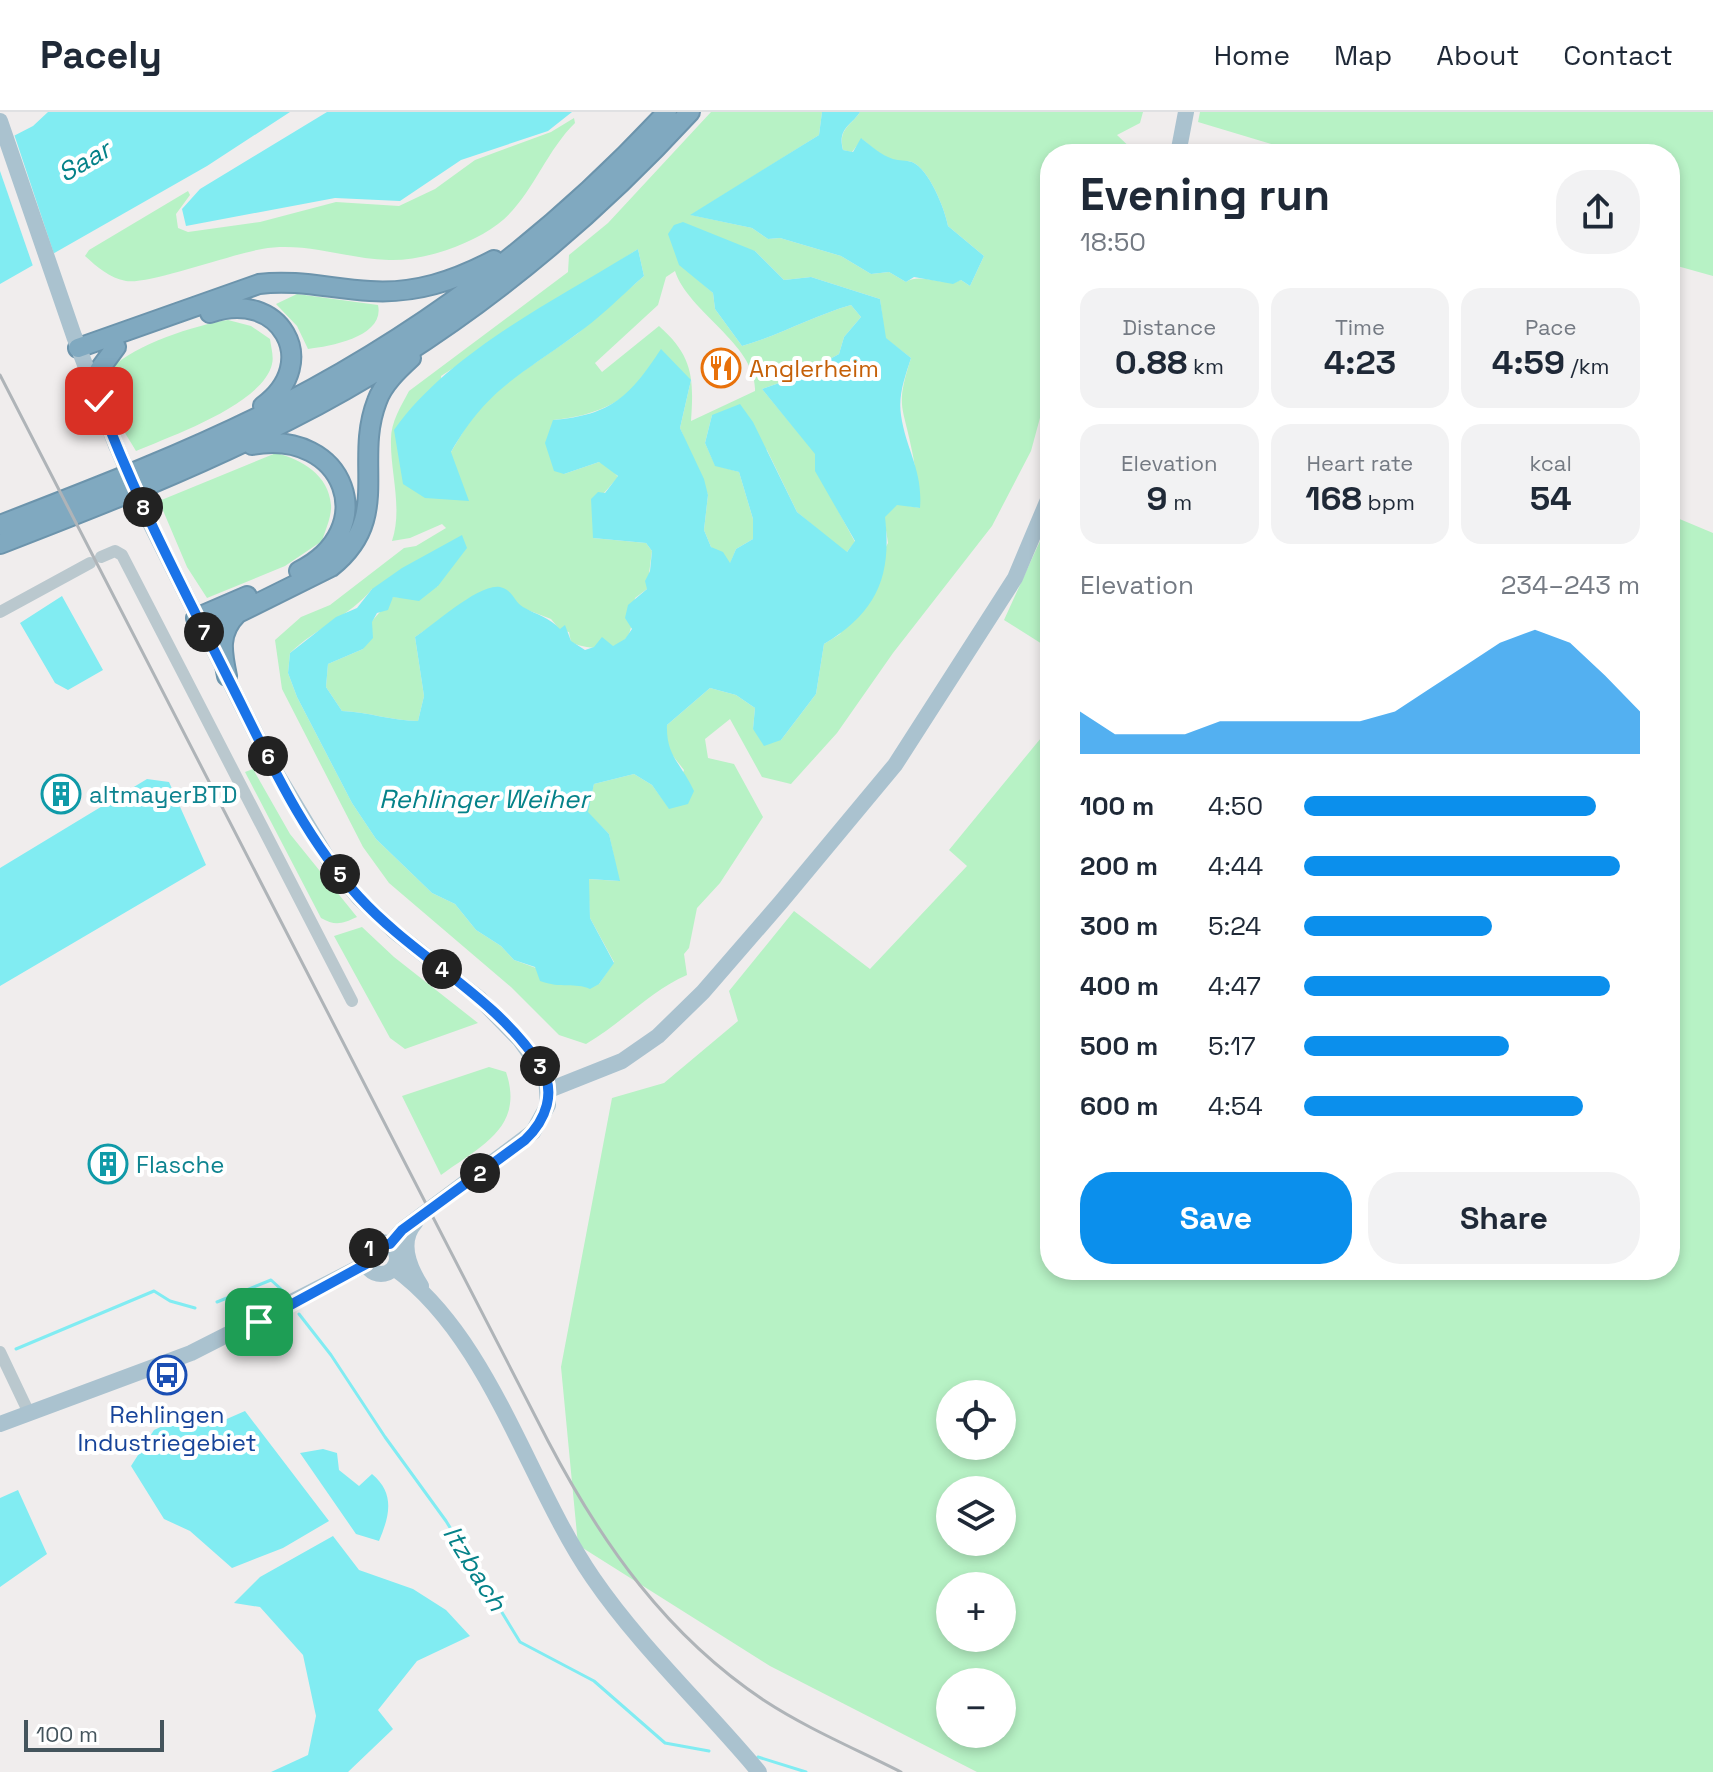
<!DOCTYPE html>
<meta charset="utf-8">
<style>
:root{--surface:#fff;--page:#f2f2f3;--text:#1f2937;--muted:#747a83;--line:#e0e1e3;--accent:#0b8fec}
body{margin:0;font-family:"Space Grotesk",sans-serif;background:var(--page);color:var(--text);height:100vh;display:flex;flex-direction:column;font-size:30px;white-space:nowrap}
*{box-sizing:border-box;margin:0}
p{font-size:26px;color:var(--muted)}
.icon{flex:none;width:44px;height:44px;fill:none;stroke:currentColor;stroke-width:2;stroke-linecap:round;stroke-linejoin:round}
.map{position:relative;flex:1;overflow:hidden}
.drawer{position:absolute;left:1040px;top:32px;width:640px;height:1136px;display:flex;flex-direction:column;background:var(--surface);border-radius:32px;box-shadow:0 4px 12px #0003}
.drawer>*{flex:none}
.buttons{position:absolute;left:936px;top:1268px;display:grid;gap:16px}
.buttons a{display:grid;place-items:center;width:80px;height:80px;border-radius:50%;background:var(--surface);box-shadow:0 4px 12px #0003;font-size:40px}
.scale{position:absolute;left:24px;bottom:20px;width:140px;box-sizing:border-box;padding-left:8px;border:4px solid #44545c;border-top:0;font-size:22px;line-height:28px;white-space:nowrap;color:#44545c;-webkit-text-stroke:6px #fff;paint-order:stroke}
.pin{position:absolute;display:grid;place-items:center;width:68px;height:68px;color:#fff;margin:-34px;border-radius:16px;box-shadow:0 4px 12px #0006}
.km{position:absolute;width:40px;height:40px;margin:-20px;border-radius:50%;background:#222;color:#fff;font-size:22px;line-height:40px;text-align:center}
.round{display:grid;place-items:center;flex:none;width:84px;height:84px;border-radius:32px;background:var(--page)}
.headline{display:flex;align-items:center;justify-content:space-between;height:136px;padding:0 40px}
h1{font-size:44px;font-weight:800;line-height:60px}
.metrics{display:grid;grid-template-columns:repeat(3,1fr);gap:12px;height:136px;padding:8px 40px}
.metrics div{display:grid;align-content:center;border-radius:20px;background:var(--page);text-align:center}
.metrics b{font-size:34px;font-weight:800}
.metrics small{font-size:22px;font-weight:400}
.metrics p{font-size:22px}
.chart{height:224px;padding:16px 40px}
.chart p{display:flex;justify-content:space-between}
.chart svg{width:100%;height:144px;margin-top:8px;fill:var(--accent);opacity:.7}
.cta{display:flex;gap:16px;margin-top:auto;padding:16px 40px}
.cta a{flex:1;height:92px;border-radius:32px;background:var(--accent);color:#fff;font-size:32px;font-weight:800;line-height:92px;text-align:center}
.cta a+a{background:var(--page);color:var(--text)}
ul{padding:0 40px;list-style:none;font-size:26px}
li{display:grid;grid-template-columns:128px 96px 1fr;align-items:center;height:60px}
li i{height:20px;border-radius:10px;background:var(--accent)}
header{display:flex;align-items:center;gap:48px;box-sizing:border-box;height:112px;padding:0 40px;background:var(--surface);border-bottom:2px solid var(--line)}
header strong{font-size:38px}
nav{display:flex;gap:44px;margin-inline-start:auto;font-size:28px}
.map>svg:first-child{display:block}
</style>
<header>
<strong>Pacely</strong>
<nav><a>Home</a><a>Map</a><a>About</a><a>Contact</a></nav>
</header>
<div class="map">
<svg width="1713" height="1660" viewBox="0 0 1713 1660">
<rect width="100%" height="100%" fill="#f0eded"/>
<!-- green -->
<path fill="#b7f2c5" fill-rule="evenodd" d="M711,0h111l-3,23 -128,80 61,13 16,11 12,-1 61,18 30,18 18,-2 17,10c16,-10 38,6 55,-2l9,6 14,-30 -36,-30c-3,-17 -19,-57 -36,-64 -6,-2 -13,0 -19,-2 -12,-4 -22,-14 -31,-21l-10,13 -9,-2c-5,-22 8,-24 17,-38h283l-3,11 -23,12 20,19h-87v227l-19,70 -39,75 -99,127 -56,80 -46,51 -29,-7 -32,-58 -25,20 3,19 26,6 29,53 -43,66 -23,25 -8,40 -5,6 3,21c-37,16 -65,48 -101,69l-27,-9 -48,-48 -122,-104 -26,-36 -81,-158 -7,-49 26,-23 29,-12 74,-57 12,-2 30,-18 -4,-4 -32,14 -18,3c11,-33 -2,-69 -1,-102 0,-17 10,-33 18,-48l159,-119 1,-17 39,-32zM676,136l79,3 29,29 27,-3 69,22 5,39 26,20c-16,50 -8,46 1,93 4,18 5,38 8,57l-23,-4 -13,13 4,26 -48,91 -16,10 -8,50 -35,46 -28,-11 2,-21 -19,-13 -26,-7 -43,37 -1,22 18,23 -15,38 -17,-23 -18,-11 -40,10 -7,28 22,22 10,47 -31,-2 2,39 24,44 -15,22h-19l-66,-24 -13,-14 -25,-16 -21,-26 -23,-11 -56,-54 -24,-36 -55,-106 -9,-24 2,-20c26,-25 60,-37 82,-64l66,-3 -26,12 -19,-1 -21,24 -9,28 -35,15 -2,23 16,24c27,1 50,10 76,10l6,-25 -9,-59 66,-45 70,27 9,11 9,2 2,10c15,8 52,11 59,-11 3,-9 3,-23 5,-33l12,-9 5,-38 -6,-8 -53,-5 11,-45 14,-16 -9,-11 -10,-4 -35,12 -11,-54c32,-3 66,-13 86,-38l52,-2 -11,48 28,67 -4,35 7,17 19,17 6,-15 17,-10v-20l-14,-47 -24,-7 -10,-22 7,-28 55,35 30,62 49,41 9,-11 -21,-39 -18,-49 -54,-65 37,-13 40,-22 5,-17 17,-20 -10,-12c-38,11 -71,30 -109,41l-27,-37 -2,-16 -33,-29zM638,137l6,27 -67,58 -75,52 -29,29 -22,37 -10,-76zM675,159c13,41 82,74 80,120l-64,30c3,-43 2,-65 -32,-95l-57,46 -7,-9 63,-58 8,-28z
M1200,0h513v164l-43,-12v-110h-366l-106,-32z
M574,6l1,5c-30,29 -44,76 -77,101 -28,21 -74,37 -109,36 -43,-1 -84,-19 -127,-11 -30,5 -115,36 -136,32 -16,-3 -29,-14 -41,-25l4,-6 99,-59 2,4 -14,19 2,14 10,4 72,-10 76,-20 63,4 36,-17 40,-29 76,-28z
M297,182l81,11c7,31 -45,41 -70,44l-11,-23 -21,-22z
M228,208l23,6 19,13c1,8 4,18 2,25 -9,40 -101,72 -136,87l-17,-28 -7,-55c22,-23 83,-43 116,-48z
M276,341c25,6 53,22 55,52 1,11 -6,26 -9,36l-37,25 -78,32 -20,-31 -28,-66z
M1670,403l43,18v1239h-736l-207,-106 -192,-121 -17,-178 51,-269 52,-15 74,-62 -9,-30 65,-80 76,58 97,-103 -18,-16 101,-123v543h620zM950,1282h52v52h-52zM950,1378h52v52h-52zM950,1474h52v52h-52zM950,1570h52v52h-52z
M1050,407v130l-46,-29z
M253,657l37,65 67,83c-15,7 -22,9 -36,1l-76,-146z
M362,815l32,30 84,66 -73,26 -15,-11 -56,-102z
M489,955l17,5c19,56 -26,74 -65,103l-39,-79z"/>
<!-- water -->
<path fill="#81ecf2" d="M48,0h242l-83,54 -207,118v-141l33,-17z
M327,0h245l-24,19 -87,29 -61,41 -65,-3 -149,28 -4,-17 18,-20z
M822,0h38c-8,13 -23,16 -17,38l10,2 8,-14c10,8 20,17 32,21 6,2 13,1 19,3 17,7 33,47 36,64l36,30 -14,30 -9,-6 -8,4 -39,-7 -8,5 -17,-10 -18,2 -30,-18 -61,-18 -12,1 -16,-11 -62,-13 129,-80z
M683,110l72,29 29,29 27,-3 69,22 6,39 25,20c-6,19 -13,37 -10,57 5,35 22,55 19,93l-23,-3 -12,12c7,59 -8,95 -61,127l-8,50 -35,46 -17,6 -11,-17 2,-21 -19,-13 -26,-7 -43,37c-1,31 14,38 27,66l-6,13 -19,5 -17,-24 -18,-11 -40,10 -6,28 21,22 11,47 -31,-2 1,39 24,45 -15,21 -9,5c-15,-7 -29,0 -50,-8l-5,-14 -21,-7 -13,-14 -25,-16 -21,-26 -23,-11 -56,-54 -24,-36 -55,-106 -9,-24 2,-20 46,-36 21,-9 15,-19 30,-21 60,-33 5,13 -29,38 -19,15 -26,-4 -5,13 -11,3 -5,9 1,16 -10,11 -35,15 -2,23 16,24c27,1 50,10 76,10l6,-25 -9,-59c19,-12 64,-54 85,-50 13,3 14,15 23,20 14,8 26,10 37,22l5,-4 6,16 14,9 9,-3 8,-10 11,9 12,-7 7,-10 -7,-11 3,-13 19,-16 -2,-8 5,-10 2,-20 -6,-8 -53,-5 -2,-39 7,-7 7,1 13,-17 -19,-14 -35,12 -10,-3 -9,-28 8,-23c59,-5 77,-24 108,-71l30,31 -11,48 24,51 4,16 -4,35 7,17 12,5 7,11 6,-14 17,-10v-20l-14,-47 -24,-6 -10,-23 7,-28 28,-11 13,18 44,90 50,40 8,-11 -40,-70v-17l-53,-65 37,-13 40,-22 5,-17 17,-20 -10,-12c-38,11 -71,30 -109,41l-27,-37 -2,-16 -34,-28 -11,-31 6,-9z
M638,137l6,27c-23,20 -45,43 -70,60 -56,41 -87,53 -123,116l18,49 -44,-3 -22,-14 -9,-54c56,-79 162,-130 244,-181z
M62,484l41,74 -35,20 -13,-7 -35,-60z
M147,667l22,3 37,83 -206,121v-118z
M202,1296l11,17 32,-14 84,110 -46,27 -51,20 -42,-37 -26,-12 -33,-53 23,-36z
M323,1337l14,4 2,17 20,16 13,-12c24,20 17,43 7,67l-23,-7 -56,-81z
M18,1378l29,64 -47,33v-89z
M333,1424l26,34 54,19 33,21 24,26 -53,25 -39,49 15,19 -45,43h-77l37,-17 8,-39 -13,-61 -43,-48 -26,-4 26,-26z"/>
<!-- pier -->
<path fill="#f0eded" d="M13,19l42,126 -21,12 -34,-98v-33z"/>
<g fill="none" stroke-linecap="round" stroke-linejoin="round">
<!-- stream -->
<path stroke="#81ecf2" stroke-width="3" d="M217,1190l54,-22 11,10
M299,1202l32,41 54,82 61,84 74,121 74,39 71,62 44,8
M16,1237l138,-58 16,10 25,7
M758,1645l48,15"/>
<defs>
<path id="highway" d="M210,201c69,-25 113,49 53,93
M78,236l181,-64c38,-5 73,5 111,7 45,3 84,-10 124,-31
M99,289v-31l17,-23
M252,333c94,-17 130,85 47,126
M0,413c96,-37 192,-74 284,-121 143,-74 273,-173 383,-292
M0,432c98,-38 196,-76 289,-124 152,-77 286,-183 401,-308
M196,506l12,7 12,-3 111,-55c62,-49 22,-104 46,-166 6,-17 21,-31 34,-43
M196,506l51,-22
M227,564c-5,-24 -9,-43 10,-62"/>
</defs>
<!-- highway casing -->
<use href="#highway" stroke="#6c94ac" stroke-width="22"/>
<!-- minor -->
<path stroke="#bac8ce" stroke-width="12" d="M101,445l14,-6 7,4 230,446
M0,500l90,-49
M0,1240l29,61"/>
<!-- major -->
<path stroke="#aac2cf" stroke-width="16" d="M0,9l74,215 42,109
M1178,42l8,-42
M149,409l123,245 57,95 30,37 35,33 86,68 40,41 26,36 2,29 -15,27 -131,98 -12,14
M549,978l73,-29 36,-25 45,-44 78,-90 114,-137 120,-187 35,-83
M415,1111c-17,19 -6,44 6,63
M365 1146a16 16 0 1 1 32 0a16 16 0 1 1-32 0Z
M394,1156c96,69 133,214 199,310 48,70 112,129 166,194
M0,1312l191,-71 175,-89"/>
<!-- highway -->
<use href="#highway" stroke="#80a9c0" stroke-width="18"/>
<!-- rail -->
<path stroke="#afb4b8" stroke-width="3" d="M0,263l548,1066c54,103 119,195 217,260 43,28 91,48 136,71"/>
<!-- major-bridge -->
<path stroke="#aac2cf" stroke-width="16" d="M116,333l33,76"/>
</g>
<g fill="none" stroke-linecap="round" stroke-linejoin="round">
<defs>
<path id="route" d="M99,289c36,97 84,187 130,279 38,75 73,155 130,217 56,61 135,98 181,168 17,27 6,55 -15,75l-123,90 -12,14h-17l-7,9v11l-107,58"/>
</defs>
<!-- route casing -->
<use href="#route" stroke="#fff" stroke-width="16"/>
<!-- route -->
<use href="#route" stroke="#1a73e8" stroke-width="10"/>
</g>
<!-- icons -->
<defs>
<symbol id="restaurant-ring" viewBox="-11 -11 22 22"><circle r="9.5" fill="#fff" stroke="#e8710a" stroke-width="1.5"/><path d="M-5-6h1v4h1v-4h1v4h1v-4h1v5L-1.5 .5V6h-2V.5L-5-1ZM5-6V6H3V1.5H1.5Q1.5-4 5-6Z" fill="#e8710a"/></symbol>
<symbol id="building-ring" viewBox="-11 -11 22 22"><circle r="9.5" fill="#fff" stroke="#0f9aa8" stroke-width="1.5"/><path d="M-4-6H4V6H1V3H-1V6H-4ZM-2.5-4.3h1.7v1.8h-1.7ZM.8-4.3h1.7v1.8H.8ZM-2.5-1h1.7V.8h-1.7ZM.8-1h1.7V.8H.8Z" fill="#0f9aa8"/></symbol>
<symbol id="bus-ring" viewBox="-11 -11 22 22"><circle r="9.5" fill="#fff" stroke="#1a4fb4" stroke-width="1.5"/><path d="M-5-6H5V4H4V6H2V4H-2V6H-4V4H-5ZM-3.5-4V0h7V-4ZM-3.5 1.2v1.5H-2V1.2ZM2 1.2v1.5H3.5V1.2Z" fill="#1a4fb4"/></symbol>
</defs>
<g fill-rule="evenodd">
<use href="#restaurant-ring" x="699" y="234" width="44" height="44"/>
<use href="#building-ring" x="39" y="660" width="44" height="44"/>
<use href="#building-ring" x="86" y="1030" width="44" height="44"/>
<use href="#bus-ring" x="145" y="1241" width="44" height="44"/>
</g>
<g text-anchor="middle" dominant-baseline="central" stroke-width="8" stroke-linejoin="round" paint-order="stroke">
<!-- food labels -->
<g font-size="24" fill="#c56008" stroke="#fff" text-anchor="start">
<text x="749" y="256">Anglerheim</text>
</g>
<!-- culture labels -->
<g font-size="24" fill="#0d838f" stroke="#fff" text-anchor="start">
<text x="89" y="682">altmayerBTD</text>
<text x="136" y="1052">Flasche</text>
</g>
<!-- transit labels -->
<g font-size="24" fill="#164399" stroke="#fff">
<text x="167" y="1302">Rehlingen<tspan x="167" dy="28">Industriegebiet</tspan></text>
</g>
<!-- water labels -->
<g font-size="26" font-style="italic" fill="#058289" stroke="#fff">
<text transform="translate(84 49) rotate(-30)">Saar</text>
<text x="484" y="687">Rehlinger Weiher</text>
<text transform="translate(475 1456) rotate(58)">Itzbach</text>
</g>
</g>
</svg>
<div class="buttons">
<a><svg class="icon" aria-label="locate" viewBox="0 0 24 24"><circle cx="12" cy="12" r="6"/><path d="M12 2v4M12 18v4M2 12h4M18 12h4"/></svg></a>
<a><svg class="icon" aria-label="layers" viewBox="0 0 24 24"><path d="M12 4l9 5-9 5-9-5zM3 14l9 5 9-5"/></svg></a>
<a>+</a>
<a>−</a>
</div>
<div class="scale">100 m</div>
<div class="pin" style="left:259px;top:1210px;background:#1e9e55"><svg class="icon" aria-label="arrive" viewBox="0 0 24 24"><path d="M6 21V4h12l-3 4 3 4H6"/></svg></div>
<div class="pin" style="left:99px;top:289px;background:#d93025"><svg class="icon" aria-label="check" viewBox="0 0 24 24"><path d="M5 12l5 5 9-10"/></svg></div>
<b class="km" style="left:369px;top:1136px">1</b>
<b class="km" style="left:480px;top:1061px">2</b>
<b class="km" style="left:540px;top:954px">3</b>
<b class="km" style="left:442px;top:857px">4</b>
<b class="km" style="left:340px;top:762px">5</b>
<b class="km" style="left:268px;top:644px">6</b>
<b class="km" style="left:204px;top:520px">7</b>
<b class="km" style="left:143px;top:395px">8</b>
<section class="drawer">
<div class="headline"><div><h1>Evening run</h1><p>18:50</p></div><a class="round"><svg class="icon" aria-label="share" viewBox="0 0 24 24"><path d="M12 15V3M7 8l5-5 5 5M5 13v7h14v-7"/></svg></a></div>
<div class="metrics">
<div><p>Distance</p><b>0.88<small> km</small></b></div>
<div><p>Time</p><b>4:23</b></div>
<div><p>Pace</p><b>4:59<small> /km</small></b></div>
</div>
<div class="metrics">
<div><p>Elevation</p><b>9<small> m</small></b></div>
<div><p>Heart rate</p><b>168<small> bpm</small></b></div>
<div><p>kcal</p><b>54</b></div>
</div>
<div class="chart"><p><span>Elevation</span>234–243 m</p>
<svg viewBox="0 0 160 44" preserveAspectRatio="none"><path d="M0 44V31L10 38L20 38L30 38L40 34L50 34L60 34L70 34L80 34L90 31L100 24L110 17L120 10L130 6L140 10L150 20L160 31V44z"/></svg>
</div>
<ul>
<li><b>100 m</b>4:50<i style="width:87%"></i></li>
<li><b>200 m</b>4:44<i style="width:94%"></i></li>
<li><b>300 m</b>5:24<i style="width:56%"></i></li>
<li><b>400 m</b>4:47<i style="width:91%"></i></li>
<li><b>500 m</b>5:17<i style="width:61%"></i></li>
<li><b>600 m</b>4:54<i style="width:83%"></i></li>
</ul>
<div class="cta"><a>Save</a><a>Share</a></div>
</section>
</div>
